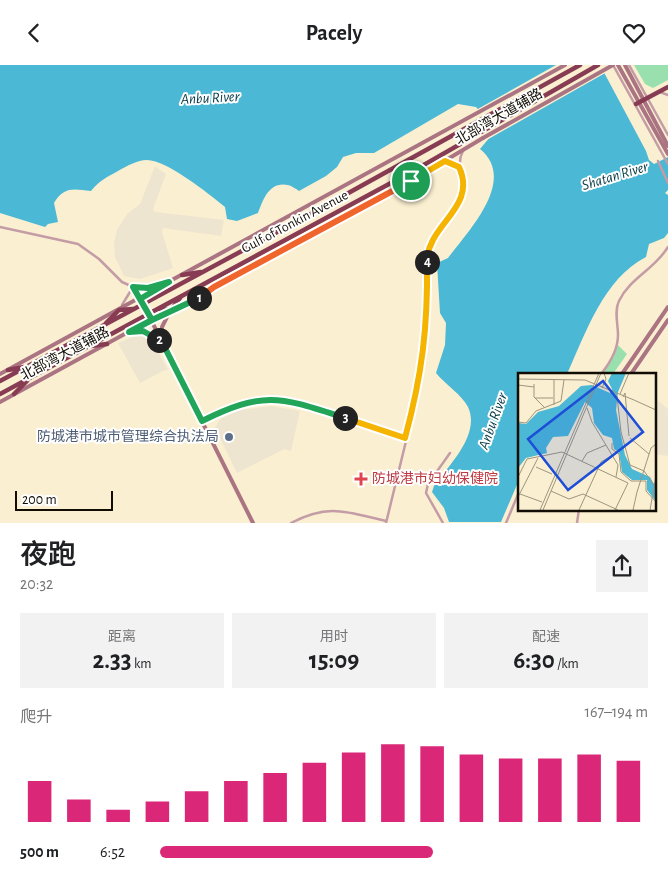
<!DOCTYPE html>
<html lang="zh">
<meta charset="utf-8">
<style>
:root{--surface:#fff;--page:#f2f2f2;--text:#202124;--muted:#757577;--accent:#db2777}
body{margin:0;font-family:"Alegreya Sans","Noto Sans SC",sans-serif;background:var(--page);color:var(--text);height:100vh;display:flex;flex-direction:column;font-size:19px;white-space:nowrap}
*{box-sizing:border-box;margin:0}
p{font-size:16px;color:var(--muted)}
.icon{flex:none;width:28px;height:28px;fill:none;stroke:currentColor;stroke-width:2;stroke-linecap:round;stroke-linejoin:round}
.map{position:relative;height:458px;overflow:hidden}
.drawer{display:flex;flex-direction:column;background:var(--surface);flex:1}
.drawer>*{flex:none}
.scale{position:absolute;left:15px;bottom:12px;width:98px;box-sizing:border-box;padding-left:5px;border:2px solid #110d04;border-top:0;font-size:14px;line-height:18px;white-space:nowrap;color:#110d04;-webkit-text-stroke:4px #fff;paint-order:stroke}
.pin{position:absolute;display:grid;place-items:center;width:42px;height:42px;color:#fff;margin:-21px;border:2px solid #fff;border-radius:50%;box-shadow:0 1px 5px #0007}
.km{position:absolute;width:25px;height:25px;margin:-12px;border-radius:50%;background:#222;color:#fff;font-size:14px;line-height:25px;text-align:center}
.round{display:grid;place-items:center;flex:none;width:52px;height:52px;border-radius:0px;background:var(--page)}
.summary{display:flex;align-items:center;justify-content:space-between;height:85px;padding:0 20px}
h1{font-size:28px;font-weight:600;line-height:38px}
.stats{display:grid;grid-template-columns:repeat(3,1fr);gap:8px;height:85px;padding:5px 20px}
.stats div{display:grid;align-content:center;border-radius:0px;background:var(--page);text-align:center}
.stats b{font-size:25px;font-weight:600}
.stats small{font-size:14px;font-weight:400}
.stats p{font-size:14px}
.chart{height:140px;padding:10px 20px}
.chart p{display:flex;justify-content:space-between}
.chart svg{width:100%;height:90px;margin-top:5px;stroke:var(--accent);stroke-width:6}
ul{padding:0 20px;list-style:none;font-size:16px}
li{display:grid;grid-template-columns:80px 60px 1fr;align-items:center;height:38px}
li i{height:12px;border-radius:6px;background:var(--accent)}
header{display:flex;justify-content:space-between;align-items:center;height:65px;padding:0 20px;background:var(--surface);font-size:22px;font-weight:600}
.map>svg:first-child{display:block}
</style>
<header><svg class="icon" aria-label="back" viewBox="0 0 24 24"><path d="M15 5l-7 7 7 7"/></svg>Pacely<svg class="icon" aria-label="heart" viewBox="0 0 24 24"><path d="M12 20l-8-8c-3-5 5-10 8-4 3-6 11-1 8 4z"/></svg></header>
<div class="map">
<svg width="668" height="458" viewBox="0 0 668 458">
<rect width="100%" height="100%" fill="#fbefd1"/>
<!-- commercial -->
<path fill="#eee5d0" d="M155,101l11,8 -13,35 2,3 69,8 -3,16 -58,-8 -1,4 11,36 -33,11 -16,-3 -9,-19 -1,-14 3,-13 10,-16 13,-10z
M137,270l8,1 8,6 15,28h-3l-25,13 -22,-40z
M654,332l14,12v47l-14,-2z
M271,341l29,5 -9,40 -7,-2 -47,24 -22,-45 5,-9 19,-9z"/>
<!-- green -->
<path fill="#9ae0af" d="M634,0h34v15l-15,8 -8,-4z
M618,280l9,9 -14,20h-11l12,-18z"/>
<!-- water -->
<path fill="#4bb8d5" d="M0,0h600l46,86 3,9 5,4 14,-7v33l-3,3 3,2v38l-4,5 -15,6 -3,13c-43,22 -60,76 -79,117h-48v106l-18,42h-52l-5,-14 -12,-16 2,-6c14,-20 47,-51 34,-79 -6,-12 -23,-23 -32,-34l9,-28 1,-22 -6,-10 -3,-50 11,-5c20,-27 70,-78 32,-109l10,-12 2,-11 -16,-19 -18,-3 -84,49h-18l-13,4 -6,10 -11,9 -27,15c-3,-2 -7,-5 -11,-6 -19,-4 -25,15 -30,28l-21,8 -10,-2 -2,-12c-16,-13 -58,-47 -78,-47 -10,0 -20,6 -29,11 -11,6 -19,10 -27,20 -17,-2 -27,-5 -37,12l4,19 -10,2 -3,3 -45,-14z"/>
<!-- pier -->
<path fill="#fbefd1" d="M556,0h47l4,7 -122,69 4,-14 -13,-17z"/>
<g fill="none" stroke-linecap="round" stroke-linejoin="round">
<!-- street -->
<path stroke="#c39ca6" stroke-width="2.5" d="M613,0l55,99
M629,0l39,70
M660,27l8,3
M445,96l13,6
M658,96l10,22
M0,162l78,17 21,15 23,23 11,5 10,17
M122,240l11,-18h23
M601,309c9,-11 17,-24 17,-39 0,-11 -4,-24 1,-34 11,-23 36,-32 49,-54
M202,356c16,-7 32,-17 50,-21 42,-7 112,25 153,38
M291,458c38,-20 56,-11 95,-2
M386,458l33,-135 6,-43 3,-95c7,-20 28,-33 34,-53 6,-17 -8,-30 1,-46
M443,458l-17,-30 2,-9 22,-31
M506,458l13,-31
M577,458l2,-14"/>
<!-- secondary -->
<path stroke="#ab7482" stroke-width="4" d="M618,0l50,89
M625,0l43,81
M143,239l110,219
M133,266h10l18,10
M162,275v-13l8,-16
M0,309l565,-309
M622,309l46,-67
M631,309l37,-54
M0,337l165,-90 36,-16 13,-9 197,-106 72,-43"/>
<!-- highway -->
<path stroke="#883c53" stroke-width="4.5" d="M636,39l32,-17
M182,210l19,-3
M159,244l12,1 9,-12
M106,258l13,-13 14,-1
M91,281l16,-2
M8,305l16,-3
M0,316l305,-164 275,-152
M0,329l415,-224 183,-105
M14,329l13,-13"/>
<!-- secondary-bridge -->
<path stroke="#ab7482" stroke-width="4" d="M483,73l130,-73"/>
</g>
<g fill="none" stroke-linecap="round" stroke-linejoin="round">
<defs>
<path id="split-1" d="M199,233l15,-11 197,-106"/>
<path id="split-2" d="M159,275l-16,-9 -14,1 23,-12 -12,-21 29,-17 -21,6 -15,-1 19,33 47,-22"/>
<path id="split-3" d="M159,275l3,2 40,79c63,-31 78,-24 143,-3"/>
<path id="split-4" d="M345,353l60,20c17,-63 23,-111 22,-176"/>
<path id="split-5" d="M411,116l34,-20 14,6c19,41 -32,57 -32,95"/>
</defs>
<!-- split-1 casing -->
<use href="#split-1" stroke="#fff" stroke-width="10"/>
<!-- split-2 casing -->
<use href="#split-2" stroke="#fff" stroke-width="10"/>
<!-- split-3 casing -->
<use href="#split-3" stroke="#fff" stroke-width="10"/>
<!-- split-4 casing -->
<use href="#split-4" stroke="#fff" stroke-width="10"/>
<!-- split-5 casing -->
<use href="#split-5" stroke="#fff" stroke-width="10"/>
<!-- split-1 -->
<use href="#split-1" stroke="#f0652b" stroke-width="6"/>
<!-- split-2 -->
<use href="#split-2" stroke="#22a559" stroke-width="6"/>
<!-- split-3 -->
<use href="#split-3" stroke="#22a559" stroke-width="6"/>
<!-- split-4 -->
<use href="#split-4" stroke="#f5b400" stroke-width="6"/>
<!-- split-5 -->
<use href="#split-5" stroke="#f5b400" stroke-width="6"/>
</g>
<!-- markers -->
<circle fill="#5c6f8a" stroke="#fff" stroke-width="2" cx="229" cy="372" r="5"/>
<path fill="#e0444e" stroke="#fff" stroke-width="2" d="M358.5 406.5h5v5h5v5h-5v5h-5v-5h-5v-5h5z"/>
<g text-anchor="middle" dominant-baseline="central" stroke-width="4" stroke-linejoin="round" paint-order="stroke">
<!-- street labels -->
<g font-size="14" fill="#110d04" stroke="#fff">
<text transform="translate(499 52) rotate(-30)">北部湾大道辅路</text>
<text transform="translate(295 157) rotate(-28)">Gulf of Tonkin Avenue</text>
<text transform="translate(65 289) rotate(-28)">北部湾大道辅路</text>
</g>
<!-- service labels -->
<g font-size="14" fill="#4e5e75" stroke="#fff" text-anchor="end">
<text x="219" y="372">防城港市城市管理综合执法局</text>
</g>
<!-- health labels -->
<g font-size="14" fill="#be3a42" stroke="#fff" text-anchor="start">
<text x="372" y="414">防城港市妇幼保健院</text>
</g>
<!-- water labels -->
<g font-size="15" font-style="italic" fill="#033844" stroke="#fff">
<text transform="translate(210 33) rotate(-3)">Anbu River</text>
<text transform="translate(615 111) rotate(-17)">Shatan River</text>
<text transform="translate(493 356) rotate(-70)">Anbu River</text>
</g>
</g>
<!-- overview -->
<g transform="translate(518 308)">
<rect width="138" height="138" fill="#fbefd1"/>
<path d="M94,0h14l-8,19 -2,18 9,45 7,14 18,8 5,9v14l-8,-10v-10h-15l-10,-8 -3,-20 -5,-3 -2,-11 -9,-3 -9,-12 -2,-15 -7,-6 -17,34 -15,1 -7,11 1,5 -21,5 -8,10v-45l8,1 12,-12 21,-6 22,-20 11,-1 18,8 2,-4 -4,-8z" fill="#4bb8d5"/>
<path fill="none" stroke="#9d957f" stroke-width="1" d="M0,6l67,1 49,20M36,7v25M16,11v13l11,11M0,12l16,2M84,15l4,-9 -2,-6M92,19l7,4 4,36 9,33 14,6 10,14M102,21l9,-21M105,24l2,-4 4,43M17,25h18M116,27l22,10M69,35l5,14 26,43 -2,12M0,49l8,1 10,-12 25,-10 3,-21M112,65l19,16M94,70v6l7,5 2,18 10,9h15v10l10,11M64,88l5,-8 19,-8M18,94l16,7M0,104l9,-18 35,-7 66,31 -13,27M33,118l18,8 14,-5 35,16M119,119l14,-44 5,-4M2,121l22,8M0,124l20,-39M22,137l59,-137M25,137l58,-137M61,137l22,-48 10,-6M115,137l4,-18M132,137l6,-34"/>
<path fill="#1d4ed8" fill-opacity="0.15" stroke="#1d4ed8" stroke-width="2.5" d="M85,8l40,51 -75,58 -40,-51z"/>
<rect width="138" height="138" fill="none" stroke="#110d04" stroke-width="2.5"/>
</g>
</svg>
<div class="scale">200 m</div>
<div class="pin" style="left:411px;top:116px;background:#1e9e55"><svg class="icon" aria-label="arrive" viewBox="0 0 24 24"><path d="M6 21V4h12l-3 4 3 4H6"/></svg></div>
<b class="km" style="left:199px;top:233px">1</b>
<b class="km" style="left:159px;top:275px">2</b>
<b class="km" style="left:345px;top:353px">3</b>
<b class="km" style="left:427px;top:197px">4</b>
</div>
<section class="drawer">
<div class="summary"><div><h1>夜跑</h1><p>20:32</p></div><a class="round"><svg class="icon" aria-label="share" viewBox="0 0 24 24"><path d="M12 15V3M7 8l5-5 5 5M5 13v7h14v-7"/></svg></a></div>
<div class="stats">
<div><p>距离</p><b>2.33<small> km</small></b></div>
<div><p>用时</p><b>15:09</b></div>
<div><p>配速</p><b>6:30<small> /km</small></b></div>
</div>
<div class="chart"><p><span>爬升</span>167–194 m</p>
<svg viewBox="0 0 160 44" preserveAspectRatio="none"><path d="M5 44V24M15 44V33M25 44V38M35 44V34M45 44V29M55 44V24M65 44V20M75 44V15M85 44V10M95 44V6M105 44V7M115 44V11M125 44V13M135 44V13M145 44V11M155 44V14"/></svg>
</div>
<ul>
<li><b>500 m</b>6:52<i style="width:56%"></i></li>
</ul>
</section>
